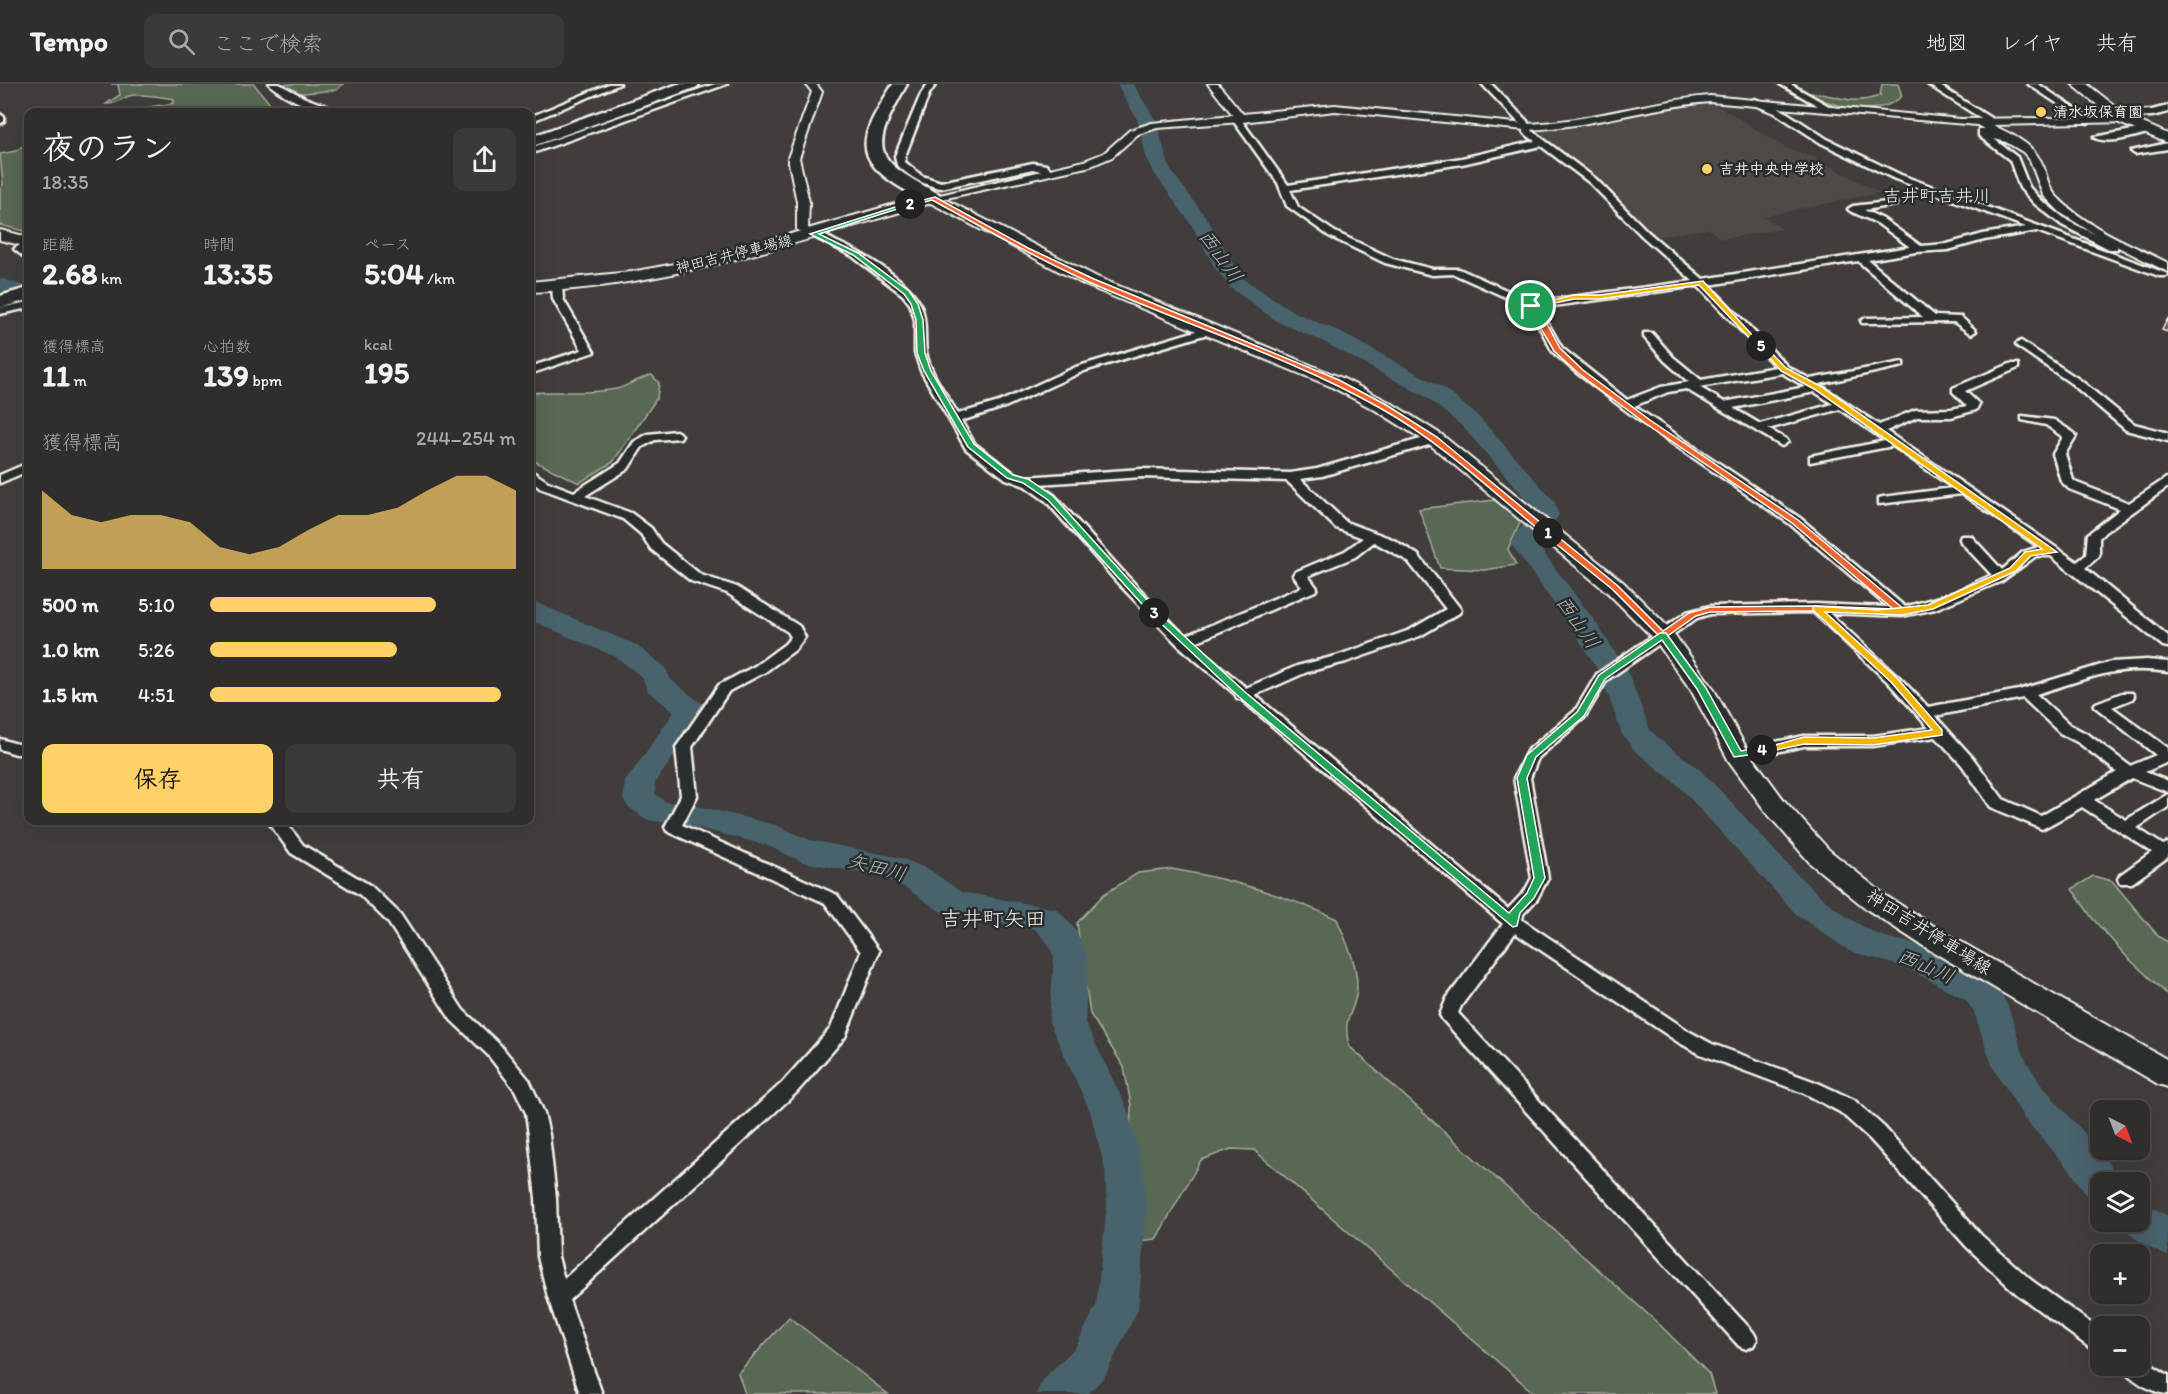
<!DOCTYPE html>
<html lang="ja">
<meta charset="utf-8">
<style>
:root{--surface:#302e2d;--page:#3c3a39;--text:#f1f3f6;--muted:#a8a8aa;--line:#4b4a49;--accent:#ffd166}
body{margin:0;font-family:Itim,"Klee One",sans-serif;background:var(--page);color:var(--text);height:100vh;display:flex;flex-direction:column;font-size:22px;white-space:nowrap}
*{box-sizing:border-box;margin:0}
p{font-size:20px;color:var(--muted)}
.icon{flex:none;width:33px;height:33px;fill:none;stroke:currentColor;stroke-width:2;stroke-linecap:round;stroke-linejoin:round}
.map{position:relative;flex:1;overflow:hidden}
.details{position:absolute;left:24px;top:24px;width:510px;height:717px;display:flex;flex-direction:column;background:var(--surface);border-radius:12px;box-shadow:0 6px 24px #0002,0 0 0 2px var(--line)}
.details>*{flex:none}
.needle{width:39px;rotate:138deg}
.fabs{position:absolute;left:2090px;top:1016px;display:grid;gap:12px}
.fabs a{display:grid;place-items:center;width:60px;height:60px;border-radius:12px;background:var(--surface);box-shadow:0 6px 24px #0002,0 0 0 2px var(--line);font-size:30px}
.pin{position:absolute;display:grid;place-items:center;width:51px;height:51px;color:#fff;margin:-26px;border:3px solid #fff;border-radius:50%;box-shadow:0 2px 6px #0007}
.km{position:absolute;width:30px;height:30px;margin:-15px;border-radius:50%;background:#222;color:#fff;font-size:16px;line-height:30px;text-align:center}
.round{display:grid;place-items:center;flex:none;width:63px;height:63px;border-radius:12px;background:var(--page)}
.overview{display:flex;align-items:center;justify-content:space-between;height:102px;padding:0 18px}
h1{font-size:33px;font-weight:800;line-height:45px}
.stats{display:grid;grid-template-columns:repeat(3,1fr);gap:9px;height:102px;padding:6px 18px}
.stats div{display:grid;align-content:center}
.stats b{font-size:30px;font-weight:800}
.stats small{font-size:16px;font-weight:400}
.stats p{font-size:16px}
.chart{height:168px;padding:12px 18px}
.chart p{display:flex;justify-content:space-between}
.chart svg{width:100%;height:108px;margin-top:6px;fill:var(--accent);opacity:.7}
.button{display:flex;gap:12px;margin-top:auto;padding:12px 18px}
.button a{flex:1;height:69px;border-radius:12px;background:var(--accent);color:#111;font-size:24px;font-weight:800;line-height:69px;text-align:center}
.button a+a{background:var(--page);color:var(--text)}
ul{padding:0 18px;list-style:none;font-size:20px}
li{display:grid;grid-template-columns:96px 72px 1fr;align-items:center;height:45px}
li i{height:15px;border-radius:8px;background:var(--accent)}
header{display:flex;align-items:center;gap:36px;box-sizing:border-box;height:84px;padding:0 30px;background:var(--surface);border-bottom:2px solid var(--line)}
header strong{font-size:28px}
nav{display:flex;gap:33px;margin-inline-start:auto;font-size:21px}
.search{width:420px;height:54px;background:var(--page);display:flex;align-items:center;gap:15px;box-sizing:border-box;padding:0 21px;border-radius:12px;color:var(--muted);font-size:22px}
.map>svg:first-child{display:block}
</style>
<header>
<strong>Tempo</strong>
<div class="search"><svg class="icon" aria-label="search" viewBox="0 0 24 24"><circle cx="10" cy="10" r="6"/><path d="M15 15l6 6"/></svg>ここで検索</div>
<nav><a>地図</a><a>レイヤ</a><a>共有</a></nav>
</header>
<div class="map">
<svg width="2168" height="1310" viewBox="0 0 2168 1310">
<rect width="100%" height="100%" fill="#403d3c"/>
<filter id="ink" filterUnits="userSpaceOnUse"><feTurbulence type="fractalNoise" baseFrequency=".0167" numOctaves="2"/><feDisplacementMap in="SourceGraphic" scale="12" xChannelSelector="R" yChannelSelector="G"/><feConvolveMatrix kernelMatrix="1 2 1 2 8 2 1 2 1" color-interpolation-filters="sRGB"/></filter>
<g filter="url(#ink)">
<!-- built -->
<path fill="#504846" d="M1692,19h22l72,45 28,9 66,36 -117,23 20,13 -61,10 -14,-10 -55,8 -58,-57 -64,-49 46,-4z"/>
<!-- green -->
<path fill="#586852" stroke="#a6ac9d" stroke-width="1.5" d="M111,0h143l16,20 -7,8h-143l54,-9v-4c-13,-2 -32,-6 -45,-3 -9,3 -13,9 -23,8l14,-9 -2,-11z
M278,0h65l-6,6 -44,4z
M1882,0h16l4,12c-25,23 -68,11 -95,-3 32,0 38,14 73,3z
M28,58v90l-28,-7v-35l3,-6 -3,-30 16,-3z
M652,291l7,8 -2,15 -44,64 -34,21 -49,-24v-66c28,-3 57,2 86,-4 12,-3 23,-11 36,-14z
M1495,416l26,21 -13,28 8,16 -31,5 -45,-2 -21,-59z
M1172,785c58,10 111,25 165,50 9,23 24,51 19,77 -6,26 -13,20 -7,50l311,279 49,49 6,20h-180l-281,-244 -23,-1 -30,11 -45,79 -25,3 -18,-17 -3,-32 20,-45 1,-43 -7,-38 -34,-53 -13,-91 27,-29 34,-21z
M2093,792l19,5 47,56 9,5v53l-42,-39 -33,-37 -21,-30z
M789,1233l99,77h-143l-7,-21z"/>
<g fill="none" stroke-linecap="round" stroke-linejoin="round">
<!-- river -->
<path fill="#48646d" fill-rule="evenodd" d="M1117,0h16l23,37 14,48 40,54 24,43 11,14 49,32 44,19 104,56 37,30 75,84 5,14 -22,29 60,80 32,51 21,55c15,16 34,26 50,40 56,53 101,124 171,161 14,8 33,9 48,14 22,7 50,20 69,34 24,17 26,56 38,81 24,46 71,75 93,122h-19v18l-14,-5 -16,-25 -46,-52 -32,-53 -18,-53 -9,-13 -58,-31 -58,-17 -53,-37 -119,-130 -42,-33 -13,-17 -21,-59 -26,-42 -64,-89 6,-12 16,-18v-7l-70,-80 -37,-30 -104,-56 -44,-19 -47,-34 -16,-20 -24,-44 -39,-54 -6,-13 -8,-36z
M0,194l28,9v13l-28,-9z
M530,516l106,45 29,22 6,13 30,23 5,7 -51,73v11l11,8 24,2 85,21 35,15 91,18 29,12 31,22 96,17 19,21 12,27 -3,65 43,89 15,58 4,37 -9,103 -33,67 -17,18h-52l7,-15 32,-31 21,-42 11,-100 -2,-37 -15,-58 -41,-89 5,-65 -5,-12 -14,-16 -94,-17 -35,-24 -24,-11 -79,-15 -37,-17 -76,-19 -42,-6 -20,-13 -5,-8 2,-17 49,-70 -26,-21 -6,-14 -26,-20 -86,-37z
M2139,1116l29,16v40c-18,-7 -39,-18 -47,-35h18z"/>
<defs>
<path id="minor" d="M269,0h10l26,14 38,14c-23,3 -57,-13 -74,-28z
M609,0h11l-90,38v-5z
M715,0h12l-197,70v-6z
M928,0h8l-7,10 -24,62v6l17,14 19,6 92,-19 13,2 7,7 -2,2 -18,-5 -92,19c-18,-3 -31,-11 -44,-23l-2,-9 26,-62z
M1482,0h9l36,37 4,9 65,49 52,53 55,47 207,-32 -33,-24 -27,-12 -2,-2 5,-3 43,-5v4l-32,5 19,9 38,27 26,-2 36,-10 43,-7 -131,-48 -74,-36 -46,-30 -23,-9v-4l3,-1 26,10 46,30 74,36 267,99 -1,2h-8l-122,-45 -53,9 -36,10 -32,2 -48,8 67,56 26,1 15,14 -5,3 -17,-12 -92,1 -1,-2 5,-3 57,-1 -65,-56 -149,24 79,82 22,12 93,-17v4l-84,18 60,41 36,-15 36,-1 16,-3 -14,-14v-4l57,-24h8v4l-53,23 14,13 -3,6 -25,7h-34l-31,14 191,131 9,-7 2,-21 32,-25 -51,-20 -8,-8 -8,-27 10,-17 -17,-12 -24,-5v-4l32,4 20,13 2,3 -11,18 8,26 4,3 52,20 39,-26v10l-63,45 -6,6v18l-14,12 83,68v11l-5,-1 -112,-90h-15l-34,25 -67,28 -33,7 -73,-3 70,64 29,30 91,-17 92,-28 36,-2 21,2v10c-54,-8 -82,8 -132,22l34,31 19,10 41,31 26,-11 -62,-49 2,-3 26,-10h10l2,3 -2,3 -20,8 56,41v14l-23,10 23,9v11l-36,-14 -38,22 32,20 42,-26v13l-31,21 26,17 5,-2v14l-36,26h-12l-2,-4 2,-4 32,-23 -70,-45 -40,22 -51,-22 -29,-42 -26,-28 -63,9h-69l-66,14 -5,-1 -3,-4 3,-4 71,-15h69l56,-8 -40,-45 -76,-71 -103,2 -13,4 -90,62 -22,37 -47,41 -8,20 18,100 -11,21 -14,15 -1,6 168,112 22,12 106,39 36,17 30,27 97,108 50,45 69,50v23l-7,-3 -76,-56 -50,-47 -97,-108 -30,-27 -36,-19 -104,-39 -22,-12 -163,-109 -54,73 -3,7 295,319 4,7 -4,7 -7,3 -7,-3 -296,-326 -3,-5 7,-17 56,-74 -261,-224 -5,-2 -2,-4 -57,-49 -61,-63 -71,-81 -21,-15 -19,-7 -40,-30 -45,-78 -6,-18v-33l-5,-16 -7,-9 -51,-39 -44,-22c8,-6 21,4 29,8 24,10 74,39 84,64 6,15 3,30 5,46 4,22 21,43 32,62l41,-12 77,-35 130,-39h8v4l-130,39 -77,35 -46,15 14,23 39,29 11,4 117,-8 148,4 27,-4 114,-33h8v6l-117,34 -22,3 46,43 46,17 26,16 41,52 2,3 -2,3 -39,23 -74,26 -39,10 -52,23 253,214 17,-18 7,-13 -18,-100 13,-27 48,-40 22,-37 90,-62 23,-6 106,-2 72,3 -98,-83 -146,-100 -67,-51 -24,-21 -21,-39 -7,-7 -71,-32 -22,1 -47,-12 -56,-27 -42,-30 -9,-23 -46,-64 7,-2 49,68 174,-27 73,-17 -11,-8 -4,-9zM1541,62l49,37 52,53 51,45 -160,21 -74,-33h-27l-39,-10 -58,-27 -37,-25 -8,-17 172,-26zM1698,202l78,81 -75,13 -28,-23 -21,-24h-8v4l21,24 24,21 -28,5 -34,13 -65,-52 -23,-40zM1782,289l24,14 -82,15 -25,-15zM1686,305l96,57 6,-4 -2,-3 -18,-10 72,-20 45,32 -75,15v6l83,-16 60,42 -70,9 -4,1v6l83,-10 77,53 -16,5 -21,18 -31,-34h-10l-1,3 1,3 31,33 -39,18 -48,14 -105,-89 -166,-112 34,-14zM1815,308l18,12 -73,20 -27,-16zM1142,393l145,4 49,47 27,10 -18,13 -50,21 -2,3 9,12 -117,49 -58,-60 -73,-81 -16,-11zM1374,458l34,19 38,48 -36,21 -74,26 -39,10 -51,22 -53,-45 122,-52 2,-3 -9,-12 47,-19zM2023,614l37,35 19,10 38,29 -76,44 -38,-17 -31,-42 -37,-41z
M1780,0h10l44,25 -7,2z
M1927,0h10l60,38 -7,2z
M2028,0h10l56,37 -7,2z
M2168,22v6l-16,4 -36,2 -4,-3 4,-3 36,-2z
M0,30l4,3v4l-4,3z
M2144,44l4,3 -1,2c-14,4 -40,12 -53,4z
M1979,45h6l22,9v4l-13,-3 23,18 12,30 12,13 27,21 49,24v4h-8l-47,-24 -27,-21 -15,-16 -10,-28 -31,-24z
M2168,59v6l-33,5 -4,-3z
M28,156v7l-3,2 3,3v8l-14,-11z
M557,199l5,3 1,13 31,53 -64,22v-7l52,-17 -29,-51 -1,-13z
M28,218v6l-28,6v-6z
M2021,257l59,39 54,44 34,9v8l-42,-11 -54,-46 -55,-38 -1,-2z
M676,347l6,4 -2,3 -25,2 -13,7 -14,22 -43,27 46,17 20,15 10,15 40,32 36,12 62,39 6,11 -10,13 -30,22 -36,19 -37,56 5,49 -15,29 155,70 42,56 -34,86 -49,56 -227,207 33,94h-22l-32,-97 -10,-40 -2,-59 -7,-63 -3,-22 -11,-23 -27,-35 -37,-35 -63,-98 -29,-28 -68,-41 -24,-33h17l19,25 68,41 29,28 63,96 37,35 29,35 15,33 5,22 7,63 2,59 6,22 218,-196 49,-55 30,-76 -36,-49 -158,-72 -2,-4 16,-31 -5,-49 3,-4 40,-58 36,-19 30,-22 6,-7 -3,-5 -61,-39 -36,-12 -40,-32 -10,-15 -18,-15 -83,-31 -10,-8v-10l18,12 26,10 46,-29 14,-21 14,-8z
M28,379v8l-28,12v-8z
M0,655l17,5h11v10h-12l-16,-5z
M2140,1274l28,17v19c-14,0 -41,-16 -47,-29h18z"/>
<path id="tertiary" d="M806,0h10l6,8 -23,66 10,44 -1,26 11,6 -6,4 -16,-8v-28l-9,-44 24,-66z
M1208,0h10l25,30 92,-9 190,19c62,-2 123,-23 185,-28l251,23 163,-2 5,3 -1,2 -136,3c21,10 43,19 52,43 3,10 5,21 13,29 30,31 74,47 111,66v9l-64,-32 -43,-27 -18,-18 -13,-35 -7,-8 -46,-27 -267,-23c-62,5 -122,26 -185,28l-190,-19 -93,11 -85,6 -19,6 -26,23 -21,9 -158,35 -6,-3 157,-37 20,-8 26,-23 22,-7 81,-8z"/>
<path id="primary" d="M2072,0h15l42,33 39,17v9l-49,-20z
M933,109l164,84 245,101 49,25 51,32 181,147 48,48 42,58 35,63 36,49 45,50 57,46 54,34 228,130v27l-10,-3 -238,-140 -52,-34 -57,-46 -45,-52 -37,-51 -38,-71 -36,-50 -48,-48 -179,-149 -51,-32 -47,-25 -245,-101 -154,-82c-132,38 -262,84 -401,89v-10l101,-10 76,-14z
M0,146l28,7v10l-28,-7z"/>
<path id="motorway" d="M678,0h21l-2,3 -167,60v-10z
M893,0h14c-38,67 -36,74 32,110l3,4 -3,4c-12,3 -24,-6 -34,-12 -59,-34 -42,-57 -12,-106z
M28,204v12l-28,8v-12z"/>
</defs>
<!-- minor casing -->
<use href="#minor" stroke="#f4f1e8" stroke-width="5"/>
<!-- tertiary casing -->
<use href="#tertiary" stroke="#f4f1e8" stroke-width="4"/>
<!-- primary casing -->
<use href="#primary" stroke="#f4f1e8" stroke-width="4"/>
<!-- motorway casing -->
<use href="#motorway" stroke="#f4f1e8" stroke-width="5"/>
<!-- minor -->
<use href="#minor" fill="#2a2d2e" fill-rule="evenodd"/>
<!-- tertiary -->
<use href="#tertiary" fill="#2a2d2e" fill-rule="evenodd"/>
<!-- primary -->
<use href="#primary" fill="#2a2d2e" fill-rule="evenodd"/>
<!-- motorway -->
<use href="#motorway" fill="#2a2d2e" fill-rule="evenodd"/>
</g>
<!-- wall -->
<path fill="#65554f" stroke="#f4f1e8" stroke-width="1.5" d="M2168,234v14l-6,-2z"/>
</g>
<!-- split-1 -->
<path fill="#f0652b" stroke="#fff" stroke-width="1.5" d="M1531,220l9,7 20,37 23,22 67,50 148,100 107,90v4l-89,-3 -106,1 -14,4 -30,21h-6l-48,-48 -67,-54v-4h6l67,55 45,45 26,-18 21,-6 106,-1 77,3 -101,-86 -147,-100 -67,-50 -24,-22 -26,-45z"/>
<!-- split-2 -->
<path fill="#f0652b" stroke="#fff" stroke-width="1.5" d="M935,113l93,51 66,31 245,101 47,25 51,32 116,96 -8,2c-53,-44 -104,-93 -165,-127 -92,-52 -195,-83 -291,-126 -54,-24 -105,-54 -157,-82l-22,6 -3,-2z"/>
<!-- split-3 -->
<path fill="#22a559" stroke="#fff" stroke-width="1.5" d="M908,119l5,1 -94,30 39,19 51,38 9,13 5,16 2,33 6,18 43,73 39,31 15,4 25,17 104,115v3h-6l-103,-114 -25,-17 -16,-5 -39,-31 -44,-76 -7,-18 -1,-33 -5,-16 -7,-10 -51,-39 -43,-21z"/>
<!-- split-4 -->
<path fill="#22a559" stroke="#fff" stroke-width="1.5" d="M1151,527h6l88,81 264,221 18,-20 7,-15 -17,-100 10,-23 50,-43 22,-37 61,-42h6l40,55 35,63 21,-4 5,3 -5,3 -28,4 -37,-68 -35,-49 -57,39 -21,37 -48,41 -9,21 18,100 -11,20 -14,15 -3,13 -4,1 -274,-230 -88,-83z"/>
<!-- split-5 -->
<path fill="#f5b400" stroke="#fff" stroke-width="1.5" d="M1759,261h5l22,23 34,18 237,166 -26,4 -15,15 -83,38 -31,6 -77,-3 72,66 45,52v5l-69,10 -69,-1 -42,9 -5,-3 47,-13 69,1 59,-8 -41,-48 -78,-72v-4l65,4 50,-5 82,-37 15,-16 17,-3 -228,-160 -33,-18z"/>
<!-- split-6 -->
<path fill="#f5b400" stroke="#fff" stroke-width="1.5" d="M1703,197l61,67h-5l-60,-63 -99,14h-26l-43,9 -3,-2 46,-11h26z"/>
<!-- markers -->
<g fill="#ffd166" stroke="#2a2d2e" stroke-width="2">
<circle cx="2041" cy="28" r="6"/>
<circle cx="1707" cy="85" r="6"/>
</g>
<g text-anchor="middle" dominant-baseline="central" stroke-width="5" stroke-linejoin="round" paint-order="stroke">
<!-- far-poi labels -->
<g font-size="15" font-weight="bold" fill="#f4f1e8" stroke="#2a2d2e" text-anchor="start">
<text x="2053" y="28">清水坂保育園</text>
<text x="1719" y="85">吉井中央中学校</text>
</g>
<!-- far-street labels -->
<g font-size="15" fill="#f4f1e8" stroke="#2a2d2e">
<text transform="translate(734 170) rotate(-14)">神田吉井停車場線</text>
</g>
<!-- far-quarter labels -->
<g font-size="18" fill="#f4f1e8" stroke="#2a2d2e">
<text x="1937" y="112">吉井町吉井川</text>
</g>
<!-- street labels -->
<g font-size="18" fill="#f4f1e8" stroke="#2a2d2e">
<text transform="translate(1929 848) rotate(32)">神田吉井停車場線</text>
</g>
<!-- water labels -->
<g font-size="20" font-style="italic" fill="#afb9b7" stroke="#2a2d2e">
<text transform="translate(1221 172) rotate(54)">西山川</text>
<text transform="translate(1578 538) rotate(55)">西山川</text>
<text transform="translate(877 783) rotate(15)">矢田川</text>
<text transform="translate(1926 882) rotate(23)">西山川</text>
</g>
<!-- quarter labels -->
<g font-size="21" fill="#f4f1e8" stroke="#2a2d2e">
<text x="993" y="834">吉井町矢田</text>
</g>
</g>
</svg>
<div class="fabs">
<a><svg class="needle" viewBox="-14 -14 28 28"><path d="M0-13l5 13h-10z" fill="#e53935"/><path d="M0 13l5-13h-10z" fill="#a8a8aa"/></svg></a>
<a><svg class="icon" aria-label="layers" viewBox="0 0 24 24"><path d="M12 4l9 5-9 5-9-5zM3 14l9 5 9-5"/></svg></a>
<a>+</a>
<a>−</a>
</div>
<div class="pin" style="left:1531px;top:222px;background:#1e9e55"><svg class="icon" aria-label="arrive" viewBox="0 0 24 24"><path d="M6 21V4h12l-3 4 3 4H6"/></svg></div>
<b class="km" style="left:1548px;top:449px">1</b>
<b class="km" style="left:910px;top:120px">2</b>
<b class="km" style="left:1154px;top:529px">3</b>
<b class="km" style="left:1762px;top:666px">4</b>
<b class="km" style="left:1761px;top:262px">5</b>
<section class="details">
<div class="overview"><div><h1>夜のラン</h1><p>18:35</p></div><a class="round"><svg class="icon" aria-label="share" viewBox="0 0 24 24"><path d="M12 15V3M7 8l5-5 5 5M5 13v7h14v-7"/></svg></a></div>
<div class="stats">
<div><p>距離</p><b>2.68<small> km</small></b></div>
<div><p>時間</p><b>13:35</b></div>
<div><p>ペース</p><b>5:04<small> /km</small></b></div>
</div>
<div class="stats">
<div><p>獲得標高</p><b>11<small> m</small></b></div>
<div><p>心拍数</p><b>139<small> bpm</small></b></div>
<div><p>kcal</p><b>195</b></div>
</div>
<div class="chart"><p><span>獲得標高</span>244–254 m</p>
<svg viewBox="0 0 160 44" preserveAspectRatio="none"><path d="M0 44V12L10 22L20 25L30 22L40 22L50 25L60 35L70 38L80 35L90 28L100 22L110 22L120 19L130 12L140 6L150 6L160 12V44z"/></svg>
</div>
<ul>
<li><b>500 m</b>5:10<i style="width:74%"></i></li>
<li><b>1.0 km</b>5:26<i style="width:61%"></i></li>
<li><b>1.5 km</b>4:51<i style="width:95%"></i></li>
</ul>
<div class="button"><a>保存</a><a>共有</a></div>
</section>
</div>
